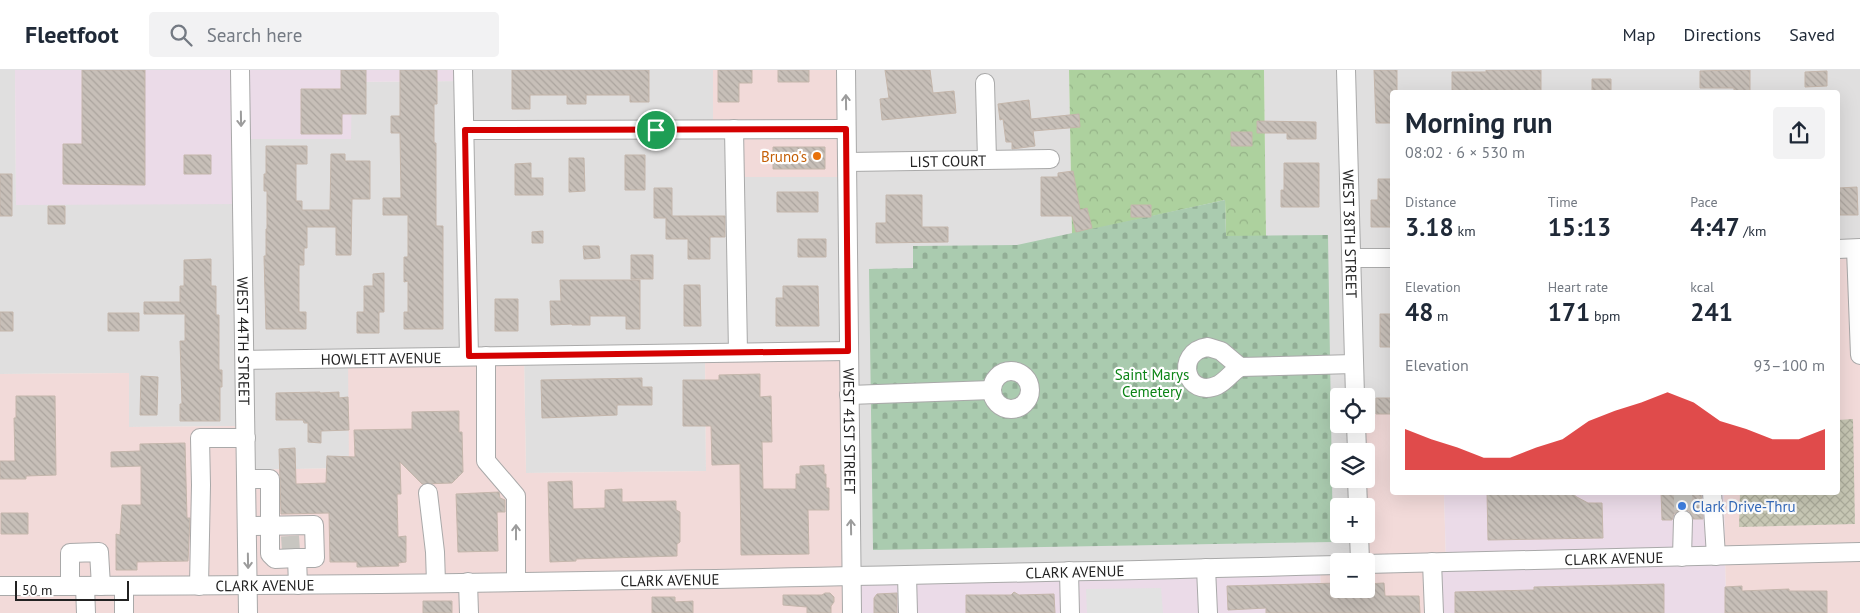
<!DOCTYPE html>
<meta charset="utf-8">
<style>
:root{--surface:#fff;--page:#f2f2f3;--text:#1f2937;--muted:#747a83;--line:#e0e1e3;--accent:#d40000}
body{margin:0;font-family:"PT Sans",sans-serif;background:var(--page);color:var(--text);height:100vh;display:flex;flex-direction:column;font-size:19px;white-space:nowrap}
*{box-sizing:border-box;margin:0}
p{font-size:16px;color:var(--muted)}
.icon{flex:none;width:28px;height:28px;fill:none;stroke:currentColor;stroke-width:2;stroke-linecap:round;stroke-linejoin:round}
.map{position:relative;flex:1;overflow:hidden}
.side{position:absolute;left:1390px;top:20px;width:450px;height:405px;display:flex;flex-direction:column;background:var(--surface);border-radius:5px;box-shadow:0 5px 20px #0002}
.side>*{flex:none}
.fabs{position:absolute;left:1330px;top:318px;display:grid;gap:10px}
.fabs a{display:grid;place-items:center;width:45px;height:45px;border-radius:5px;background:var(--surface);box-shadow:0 5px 20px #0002;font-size:25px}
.scale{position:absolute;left:15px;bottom:12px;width:114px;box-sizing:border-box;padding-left:5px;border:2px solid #222;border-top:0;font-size:14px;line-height:18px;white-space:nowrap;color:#222;-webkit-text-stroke:4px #fff;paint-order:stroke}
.pin{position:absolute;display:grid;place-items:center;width:42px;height:42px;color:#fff;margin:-21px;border:2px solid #fff;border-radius:50%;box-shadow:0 1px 5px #0007}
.round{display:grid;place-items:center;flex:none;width:52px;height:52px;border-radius:5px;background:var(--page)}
.overview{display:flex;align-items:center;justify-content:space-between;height:85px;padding:0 15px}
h1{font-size:28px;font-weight:800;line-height:38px}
.stats{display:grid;grid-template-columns:repeat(3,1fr);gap:8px;height:85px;padding:5px 15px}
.stats div{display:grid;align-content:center}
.stats b{font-size:25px;font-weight:800}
.stats small{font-size:14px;font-weight:400}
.stats p{font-size:14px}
.chart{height:140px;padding:10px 15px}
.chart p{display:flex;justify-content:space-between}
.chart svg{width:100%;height:90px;margin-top:5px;fill:var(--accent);opacity:.7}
header{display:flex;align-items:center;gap:30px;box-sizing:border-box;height:70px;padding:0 25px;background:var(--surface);border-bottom:1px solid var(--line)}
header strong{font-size:24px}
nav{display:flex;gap:28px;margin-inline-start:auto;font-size:18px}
.search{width:350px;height:45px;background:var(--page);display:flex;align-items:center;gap:12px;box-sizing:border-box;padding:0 18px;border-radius:5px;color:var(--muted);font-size:19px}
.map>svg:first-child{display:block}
</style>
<header>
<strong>Fleetfoot</strong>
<div class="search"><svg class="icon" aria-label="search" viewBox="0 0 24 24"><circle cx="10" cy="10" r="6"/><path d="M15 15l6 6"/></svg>Search here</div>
<nav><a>Map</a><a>Directions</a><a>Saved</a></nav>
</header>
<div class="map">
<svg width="1860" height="543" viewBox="0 0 1860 543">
<defs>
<pattern id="construction-cross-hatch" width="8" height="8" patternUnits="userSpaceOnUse" patternTransform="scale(1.25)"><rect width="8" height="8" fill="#c7c7b4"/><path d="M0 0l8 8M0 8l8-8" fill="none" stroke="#abab9a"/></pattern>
<pattern id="forest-crowns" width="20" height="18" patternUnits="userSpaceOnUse" patternTransform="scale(1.25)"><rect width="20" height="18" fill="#add19e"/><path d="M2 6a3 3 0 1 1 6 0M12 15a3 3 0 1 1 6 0" fill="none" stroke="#95b388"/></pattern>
<pattern id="cemetery-stones" width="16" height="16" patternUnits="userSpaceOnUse" patternTransform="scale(1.25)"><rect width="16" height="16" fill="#aacbaf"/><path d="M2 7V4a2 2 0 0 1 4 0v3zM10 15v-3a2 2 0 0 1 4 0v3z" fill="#92ae96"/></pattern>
<pattern id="building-back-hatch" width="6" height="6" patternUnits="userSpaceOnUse" patternTransform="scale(1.25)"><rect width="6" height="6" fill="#c7bfb8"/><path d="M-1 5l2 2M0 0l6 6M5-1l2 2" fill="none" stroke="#aba49e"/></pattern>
</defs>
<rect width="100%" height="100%" fill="#f2efe9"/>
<!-- residential -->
<path fill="#e0dfdf" d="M0,0h15l1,135 226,-66 109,-57 112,-1v-11h250v59l133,-59h223l3,163 153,-33 1,36 40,-1 -2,-165h596v178l-22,1v-157h-446v322h-26v-18h-27v28h17l1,27h-18v28h18l1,27h-19v28h20l1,27 -509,15 -146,-223 1,118 -180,2 -2,-117 -174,112 -104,2v-44l-117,1v-54l-129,1z"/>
<!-- commercial -->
<path fill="#f2dad9" d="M713,0h133l1,107h-112l-1,-47 -21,-1z
M1860,178v365h-134l-2,-120 114,-1v-243z
M848,281l4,262h-852v-239l129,-1v54l117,-1 1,44 102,-2 -1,-110 176,-2 2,117 180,-2 -1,-118z
M1366,344h26v78l52,1 2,69 -12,51h-113l-1,-48h19v24h27v-83l-9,-27h9v-28h-9l-1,-27h10z"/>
<!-- industrial -->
<path fill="#ebdbe8" d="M15,0h448l1,11 -112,1 -1,57h-109v65l-226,1z
M1444,423h280l2,120h-292l-2,-51h14z
M1320,495l1,48h-469l-1,-37z"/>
<!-- construction -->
<path fill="url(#construction-cross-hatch)" d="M1853,349l2,105 -116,3 1,-34 98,-1v-72z"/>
<!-- forest -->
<path fill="url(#forest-crowns)" d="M1069,0h195l2,166h-40l-1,-36 -153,34z"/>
<!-- cemetery -->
<path fill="url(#cemetery-stones)" d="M1225,130l1,36 102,-1 5,307 -460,8 -4,-281 44,-1v-22l104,-1z"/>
<!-- parking -->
<path fill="#e2e2e2" d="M1161,518l2,25h-76l-1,-24z"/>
<!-- building -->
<path fill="url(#building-back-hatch)" stroke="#c4b6ab" d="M82,0h63v115l-82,-1v-40h19z
M341,0h25v44h-24v20h-41v-45h40z
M400,0h37v34h-3v39h2v83h7v103h-39v-17h4v-31l-4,1v-25h4v-42h-25v-17h18l-1,-65h-9v-17h9z
M512,0h137v32h-19v-7h-44v9h-19v-9h-37v14h-18z
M718,0h34v13h-13v19h-21z
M778,0h31v12h-31z
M885,0h45l3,23 21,-2 2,22 -74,7 -2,-21 9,-1z
M1374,0h23v22h-5v31h-16z
M1486,0h55v22h-89v-20h34z
M1733,0h17v21h-16v-3h-34v-17z
M1827,1v15l-22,1v-15z
M1592,9h19v13h-19z
M1029,30l2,19 48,-5 1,13 -47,4 2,15 -23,3v-7h-6l-3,-23 -3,1 -2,-16z
M1257,51l59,1v17h-29v-6h-30z
M1231,62h21v14h-21z
M266,76h41v18h-11v37h6v9h28l1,-56h14v7h25v38h-18l-1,56h-15v-28h-29v21h-3v17h-5v47h7v17h-40l-2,-73h2v-27h1v-38h-3v-17h2z
M773,77h52v22h-52z
M184,85h27v19h-27z
M625,85h20v35h-20z
M569,88h15l1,33 -16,1z
M531,93v15h12v17h-28v-31z
M1284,93h35v44h-38v-17h3z
M1073,101l7,39 7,-2 5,20 -16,4 -4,-16h-31v-39h17v-4z
M0,104h12v42h-12z
M1378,109h14v48h-21v-27h7z
M1857,117l1,28h-18l-1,-27z
M654,118h18v28h53v21h-15v22h-22v-20h-22v-21h-12z
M777,122h41v20h-41z
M886,125h36v32h26v15l-72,1v-20h10z
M1131,135h20v12h-20z
M48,136h17v18h-17z
M543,161v12h-11v-11z
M798,169h28v18h-28z
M583,176h16l1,12 -16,1z
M631,185h22v24h-22z
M211,189v27h5v29h3v55h3v17h-2v34h-40v-17h2l-2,-63h5v-27h-41v-12h36v-16h4v-26z
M384,203v39h-5v21h-22v-21h7v-26h9v-12z
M560,210h80v49h-14v-13h-36v9h-18v-1l-21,1 -1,-24h11z
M684,215h16l1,41h-17z
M783,216h35l1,40h-43v-28h7z
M495,229h23v32h-23z
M0,242h13v19h-13z
M108,243h31v18h-31z
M1380,244h12v33h-12z
M760,304v23l11,-1 1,46h-10l1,47h33v-15h4v-8l24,-1v9h2v14h3v22h-21l1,44 -68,1 -1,-91 -28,1 -1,-39h-28v-46h36v-5z
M141,306l17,1 -1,38h-17z
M642,308v9h10v18h-35v10l-75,3 -1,-38z
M320,322v1l19,-1v6l9,-1 1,33 -28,1v12l-13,-1v-19h-4l-1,-3h-27v-27z
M16,326h39l1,79 -30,1v3h-26v-18h15l-1,-43h2z
M1376,328h16v16h-16z
M459,341v21h3l1,40 -11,11 -30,1 -22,-22 1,32h-4l1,43 8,-1v26l-8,1 1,3 -42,1v-5h-27l-1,-49 -48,1 -2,-65 16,-1 1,36 30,-1 1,-27 28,1 -1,-27 58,-1v-17z
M185,373l2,75h3l-2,43 -51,1v8h-21v-36l4,1 2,-30h19v-39l-30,1v-15l29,-1v-7z
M572,411l1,28 32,-1v-18l17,-1v13l54,-1v9l4,2v30l-3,2v12l-101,3v2l-26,1 -2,-80z
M499,422l1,6 5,2v12h-8l1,39 -40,1 -2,-58z
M1487,422h87l1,4 13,7h14l1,35 -115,2z
M1661,422h40l2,27h-10l-4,-8 -6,-2 -9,5 -2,6h-10z
M1,443h27v21h-27z
M1339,513v6h27v-5l18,-1 1,13h34l1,17h-154v-5l-38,2 -1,-24z
M1664,514v29h-209v-21l79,-2v-3z
M1742,516v5l47,-2v2h38v22h-102v-26z
M1014,522l5,3 35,-1 1,19h-89v-18h45z
M825,523h5l4,4v5l-3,4v7h-24v-6l-24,-2v-10h39z
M897,523v20h-23v-15l3,-4z
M652,527h23v5l18,-1v12h-41z
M423,531h29v12h-29z"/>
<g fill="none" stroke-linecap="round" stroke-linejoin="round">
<!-- minor-tunnel -->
<path stroke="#c8c6c1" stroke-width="18" stroke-dasharray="18 9" stroke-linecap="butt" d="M1683,422v28
M290,466l1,15"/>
<defs>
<g id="minor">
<path id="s1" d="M240,0l8,543"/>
<path d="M463,0l6,286"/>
<path id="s2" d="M846,0l6,543"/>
<path id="s3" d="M1346,0l9,326"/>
<path d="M985,13l2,77"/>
<path d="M734,59l4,223"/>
<path d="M465,60l381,-1"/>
<path id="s4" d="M847,92l203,-3"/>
<path d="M1838,179l22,-1"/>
<path d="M1856,179l4,106"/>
<path d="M1351,188h41"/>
<path d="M1208,277l13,4 19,16c-8,5 -14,14 -22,18 -32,15 -45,-33 -10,-38z"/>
<path d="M486,286v105l30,35v85"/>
<path id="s5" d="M245,290l603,-9"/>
<path d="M1240,297l114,-3"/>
<circle cx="1011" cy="320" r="19"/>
<path d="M849,325l143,-5"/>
<path d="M1356,354l1,27"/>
<path d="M247,409h23v75l5,5 22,-1"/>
<path d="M1357,409l1,27"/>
<path d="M1712,422l4,64"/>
<path d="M428,423l7,59 1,31"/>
<path d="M247,456l67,-1 1,33h-18l1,27"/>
<path d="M1359,464l1,27"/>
<path d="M1682,487l1,-37"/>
<path d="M1432,492l2,51"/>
<path id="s6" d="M1366,494l494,-12"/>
<path d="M1206,498l2,45"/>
<path d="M1069,501l1,42"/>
<path d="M907,505l1,38"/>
<path d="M468,512l1,31"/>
<path id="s7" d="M0,516c446,0 893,-10 1339,-21"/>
<path d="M70,516v-33l29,-1 2,34"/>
<path d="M85,516l1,27"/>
<path d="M199,516l2,-101 -1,-47h46"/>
<path d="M124,543v-27"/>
</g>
</defs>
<!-- minor casing -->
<use href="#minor" stroke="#a9a9a9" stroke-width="20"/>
<!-- minor -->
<use href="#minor" stroke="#fff" stroke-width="18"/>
</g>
<!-- one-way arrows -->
<defs><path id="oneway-shaft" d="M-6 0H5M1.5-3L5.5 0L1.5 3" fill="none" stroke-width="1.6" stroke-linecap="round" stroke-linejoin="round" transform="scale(1.25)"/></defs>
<g stroke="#9c9c9c">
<use href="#oneway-shaft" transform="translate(846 32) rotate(-91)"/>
<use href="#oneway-shaft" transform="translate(241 49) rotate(89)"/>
<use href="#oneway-shaft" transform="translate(851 457) rotate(-91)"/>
<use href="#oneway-shaft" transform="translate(516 462) rotate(-90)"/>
<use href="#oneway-shaft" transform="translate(248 491) rotate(89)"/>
</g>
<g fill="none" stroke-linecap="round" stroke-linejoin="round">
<defs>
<path id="route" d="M846,59l2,222 -379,5 -4,-226z"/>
</defs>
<!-- route casing -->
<use href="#route" stroke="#fff" stroke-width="10"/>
<!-- route -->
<use href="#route" stroke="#d40000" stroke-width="6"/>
</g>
<!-- markers -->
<circle fill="#e8710a" stroke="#fff" stroke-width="2" cx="817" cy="86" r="5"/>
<circle fill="#3f7fe0" stroke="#fff" stroke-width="2" cx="1682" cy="436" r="5"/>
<g text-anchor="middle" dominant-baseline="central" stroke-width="4.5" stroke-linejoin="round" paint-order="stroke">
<!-- food labels -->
<g font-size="15" fill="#c56008" stroke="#fff" text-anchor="end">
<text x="807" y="86">Bruno's</text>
</g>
<!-- street labels -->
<g font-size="15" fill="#222" stroke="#fff">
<text stroke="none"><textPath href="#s4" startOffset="101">LIST COURT</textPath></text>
<text stroke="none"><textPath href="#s3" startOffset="164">WEST 38TH STREET</textPath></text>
<text stroke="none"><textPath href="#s1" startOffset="271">WEST 44TH STREET</textPath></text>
<text stroke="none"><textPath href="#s5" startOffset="136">HOWLETT AVENUE</textPath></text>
<text stroke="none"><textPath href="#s2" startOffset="361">WEST 41ST STREET</textPath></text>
<text stroke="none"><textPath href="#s6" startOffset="248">CLARK AVENUE</textPath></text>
<text stroke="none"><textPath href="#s7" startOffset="1075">CLARK AVENUE</textPath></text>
<text stroke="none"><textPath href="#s7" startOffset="670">CLARK AVENUE</textPath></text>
<text stroke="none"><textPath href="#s7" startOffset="265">CLARK AVENUE</textPath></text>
</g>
<!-- park labels -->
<g font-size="15" fill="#0c8416" stroke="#fff">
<text x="1152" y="304">Saint Marys<tspan x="1152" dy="17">Cemetery</tspan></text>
</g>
<!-- shop labels -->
<g font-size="15" fill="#366cbe" stroke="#fff" text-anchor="start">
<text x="1692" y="436">Clark Drive-Thru</text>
</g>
</g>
</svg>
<div class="fabs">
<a><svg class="icon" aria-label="locate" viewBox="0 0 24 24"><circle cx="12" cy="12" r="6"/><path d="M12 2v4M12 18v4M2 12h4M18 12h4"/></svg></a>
<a><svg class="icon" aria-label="layers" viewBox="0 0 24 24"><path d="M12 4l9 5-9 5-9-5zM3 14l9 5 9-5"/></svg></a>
<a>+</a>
<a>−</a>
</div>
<div class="scale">50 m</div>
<div class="pin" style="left:656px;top:60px;background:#1e9e55"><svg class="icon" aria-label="arrive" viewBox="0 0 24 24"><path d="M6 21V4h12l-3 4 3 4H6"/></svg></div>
<section class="side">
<div class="overview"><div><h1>Morning run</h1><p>08:02 · 6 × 530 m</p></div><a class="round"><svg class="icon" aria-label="share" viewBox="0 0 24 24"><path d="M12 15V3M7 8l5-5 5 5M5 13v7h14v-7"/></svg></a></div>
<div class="stats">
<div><p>Distance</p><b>3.18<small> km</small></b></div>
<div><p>Time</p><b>15:13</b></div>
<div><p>Pace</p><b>4:47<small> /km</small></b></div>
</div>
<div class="stats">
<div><p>Elevation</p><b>48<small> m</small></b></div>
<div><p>Heart rate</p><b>171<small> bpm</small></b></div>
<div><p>kcal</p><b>241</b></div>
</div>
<div class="chart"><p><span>Elevation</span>93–100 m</p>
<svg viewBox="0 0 160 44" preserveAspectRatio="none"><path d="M0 44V24L10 29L20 33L30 38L40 38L50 33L60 29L70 20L80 15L90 11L100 6L110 11L120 20L130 24L140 29L150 29L160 24V44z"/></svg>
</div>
</section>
</div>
